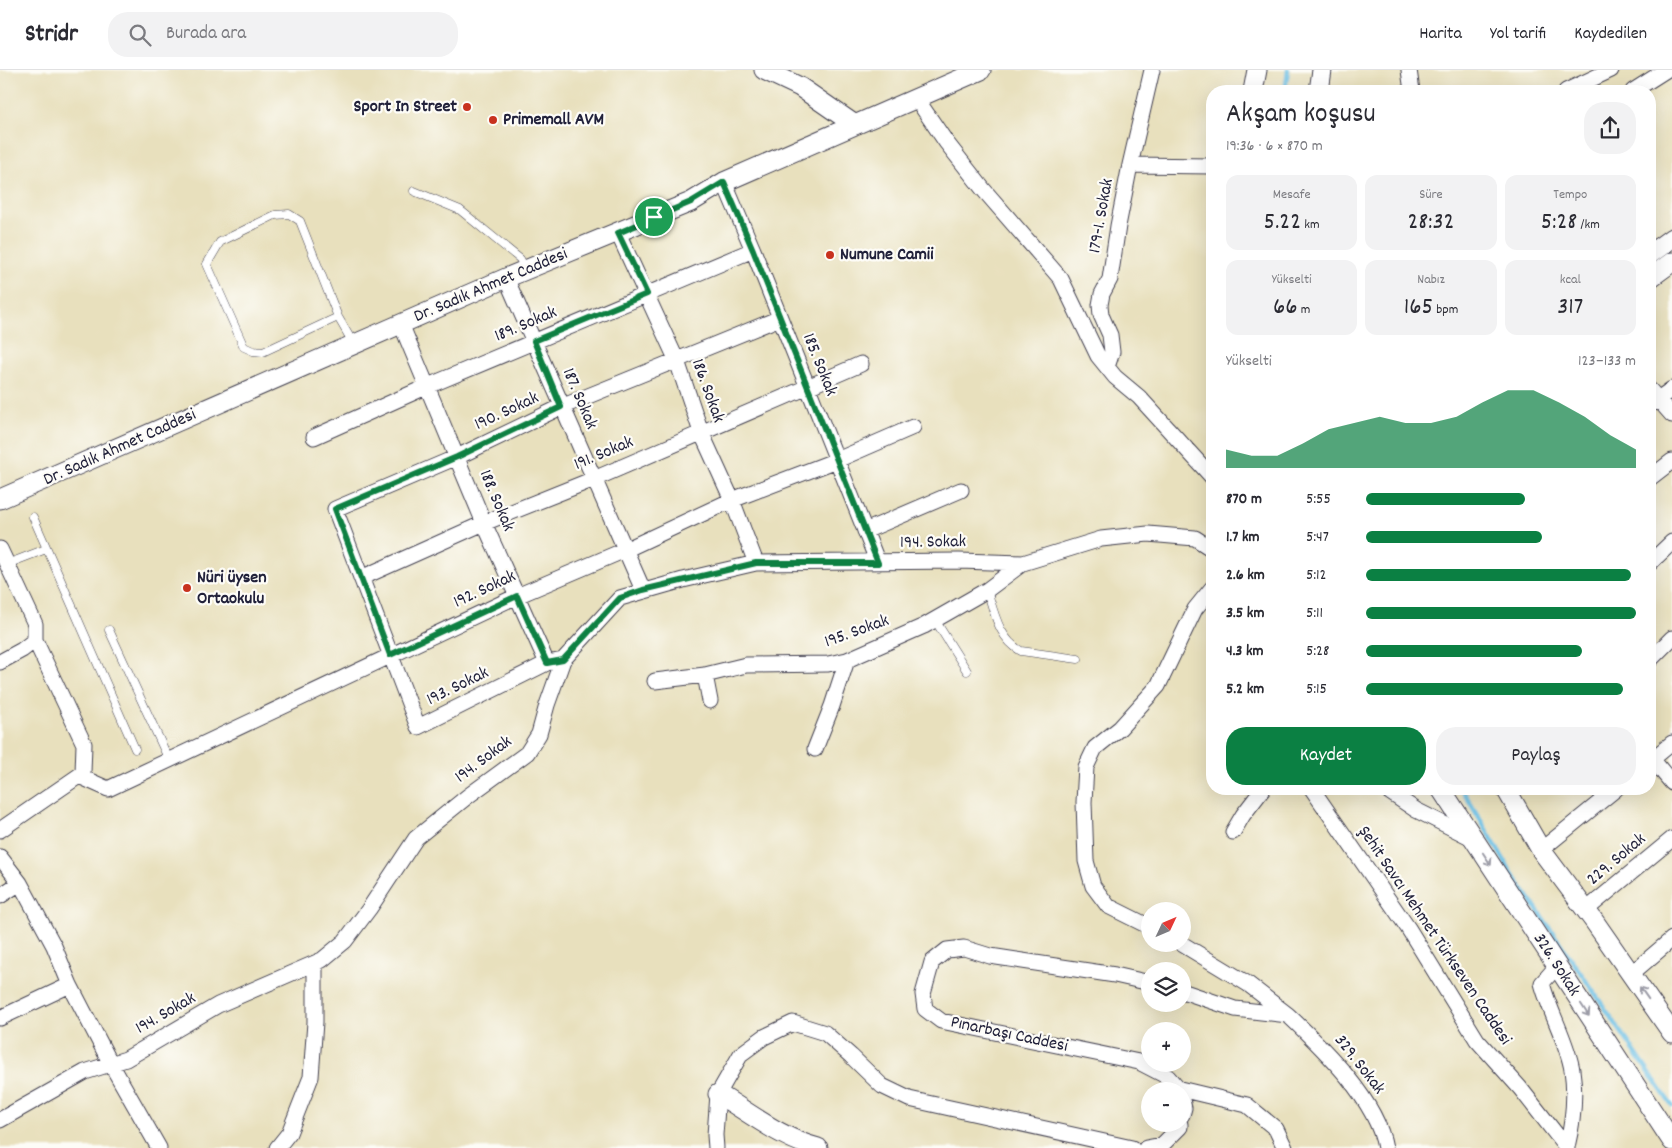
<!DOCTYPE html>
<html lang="tr">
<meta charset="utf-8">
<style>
:root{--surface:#fff;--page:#f2f2f3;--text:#2b2b33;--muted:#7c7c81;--line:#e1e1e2;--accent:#0b8043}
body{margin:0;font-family:Dekko,sans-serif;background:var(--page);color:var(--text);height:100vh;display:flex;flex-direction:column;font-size:19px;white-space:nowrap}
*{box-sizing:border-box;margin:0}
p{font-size:16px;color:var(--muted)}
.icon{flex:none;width:28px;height:28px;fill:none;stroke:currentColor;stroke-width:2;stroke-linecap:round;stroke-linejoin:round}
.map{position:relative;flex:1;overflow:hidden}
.panel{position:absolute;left:1206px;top:15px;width:450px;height:710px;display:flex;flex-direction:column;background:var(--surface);border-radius:20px;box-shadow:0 5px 20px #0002}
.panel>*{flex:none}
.needle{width:32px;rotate:46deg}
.buttons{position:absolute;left:1141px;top:832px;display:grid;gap:10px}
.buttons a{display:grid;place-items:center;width:50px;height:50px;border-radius:50%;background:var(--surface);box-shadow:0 5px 20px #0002;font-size:25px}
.pin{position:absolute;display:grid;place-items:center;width:42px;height:42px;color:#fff;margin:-21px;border:2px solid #fff;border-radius:50%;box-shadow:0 1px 5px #0007}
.round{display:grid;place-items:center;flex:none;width:52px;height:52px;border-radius:20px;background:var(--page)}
.head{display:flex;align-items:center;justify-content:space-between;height:85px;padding:0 20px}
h1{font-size:28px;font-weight:600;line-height:38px}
.figures{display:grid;grid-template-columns:repeat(3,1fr);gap:8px;height:85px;padding:5px 20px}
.figures div{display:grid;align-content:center;border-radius:12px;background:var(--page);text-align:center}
.figures b{font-size:25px;font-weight:600}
.figures small{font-size:14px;font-weight:400}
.figures p{font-size:14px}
.chart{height:140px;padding:10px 20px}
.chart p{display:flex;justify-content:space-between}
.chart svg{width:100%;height:90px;margin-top:5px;fill:var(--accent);opacity:.7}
.primary-button{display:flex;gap:10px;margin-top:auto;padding:10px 20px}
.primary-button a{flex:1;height:58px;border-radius:20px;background:var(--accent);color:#fff;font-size:20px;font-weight:600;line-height:58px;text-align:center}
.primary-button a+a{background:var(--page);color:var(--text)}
ul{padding:0 20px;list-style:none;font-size:16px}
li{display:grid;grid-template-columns:80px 60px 1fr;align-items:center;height:38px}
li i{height:12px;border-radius:6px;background:var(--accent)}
header{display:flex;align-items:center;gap:30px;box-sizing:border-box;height:70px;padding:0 25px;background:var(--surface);border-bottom:1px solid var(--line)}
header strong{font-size:24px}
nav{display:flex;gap:28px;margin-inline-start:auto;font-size:18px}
.search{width:350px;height:45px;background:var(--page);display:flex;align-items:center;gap:12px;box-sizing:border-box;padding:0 18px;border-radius:20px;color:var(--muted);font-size:19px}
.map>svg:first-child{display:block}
</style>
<header>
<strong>Stridr</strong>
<div class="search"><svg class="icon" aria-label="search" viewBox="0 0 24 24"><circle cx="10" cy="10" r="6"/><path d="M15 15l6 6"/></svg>Burada ara</div>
<nav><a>Harita</a><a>Yol tarifi</a><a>Kaydedilen</a></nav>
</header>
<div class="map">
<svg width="1672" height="1078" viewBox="0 0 1672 1078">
<rect width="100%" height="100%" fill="#fdfcf7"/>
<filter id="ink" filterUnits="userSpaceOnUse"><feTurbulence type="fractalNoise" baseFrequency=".02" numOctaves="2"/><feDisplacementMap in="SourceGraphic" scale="10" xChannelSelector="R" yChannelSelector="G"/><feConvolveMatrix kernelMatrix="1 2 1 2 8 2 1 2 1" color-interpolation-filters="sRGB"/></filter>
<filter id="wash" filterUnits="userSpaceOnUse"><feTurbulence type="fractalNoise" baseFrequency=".0096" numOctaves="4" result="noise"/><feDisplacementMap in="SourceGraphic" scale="20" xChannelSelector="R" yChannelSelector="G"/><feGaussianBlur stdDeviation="1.12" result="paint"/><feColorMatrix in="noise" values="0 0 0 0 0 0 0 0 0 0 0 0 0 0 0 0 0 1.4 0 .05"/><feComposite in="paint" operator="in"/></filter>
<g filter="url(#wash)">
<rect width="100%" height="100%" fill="#e8e0bd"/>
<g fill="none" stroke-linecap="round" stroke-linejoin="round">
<!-- stream -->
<path stroke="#68bee4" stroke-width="4.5" d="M1285,21l3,-21
M1462,719l48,81 162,236"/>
</g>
</g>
<g filter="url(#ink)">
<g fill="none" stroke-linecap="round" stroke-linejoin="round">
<defs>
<path id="service" d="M414,121l46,19 60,49 6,11
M338,247l-75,35 -10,-1 -9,-4 -37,-83 13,-22 55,-27 14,-1 11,7 38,96 15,26
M33,447l102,232
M7,494l39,-15
M987,520c7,22 12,49 34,61l57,8
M935,550l32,51
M109,560l60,130"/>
<path id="minor" d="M1409,0l3,21
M1566,21l45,-21
M1633,21l33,-21
M916,28l30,44 37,47 78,90 37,77 17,21 24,20 73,80
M1130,95l82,1
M724,112l29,68 125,313
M618,163l59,128 24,71 31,68 24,63
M506,208l137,312
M401,254l83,199 63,140
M1107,297l5,-15 -2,-17 -9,-20 -1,-10 2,-11 8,-15 8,-53 12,-61 22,-95
M1650,320l22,25
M1651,334l21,-15
M314,367l114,-51 325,-136
M1650,408l22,-17
M865,461l96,-41
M0,479l35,75v16l-13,10 -22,12
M1650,493l22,-21
M361,508l123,-55 110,-44 267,-115
M563,590l-16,3 -129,64 -83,-218 122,-52 104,-50 219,-89
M1650,590l22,-22
M705,605l5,26
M655,611l50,-6 41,-10 82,-1 19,-4 77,-34 63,-36 36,-27
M815,679l17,-43 15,-46
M1652,689l20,24
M1650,691l22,-18
M79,706l29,13 409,-193 108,-46 107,-50 105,-40 76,-33
M1312,719l96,139 69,112 43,48 47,60
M1385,719l31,21 58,29
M0,760l83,-57 1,-29 -49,-104
M1233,762l10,-17 20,-26
M1541,780l75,-61
M0,787l20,26 34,63 16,39 41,79 48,84
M0,826l20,-13
M1586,840l86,-71
M1150,857l-42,-21 -15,-20 -7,-25 -2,-59 2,-35 9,-19 25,-20 38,-42 37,-77 17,-21
M1182,874l66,40 40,31 -53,-6 -53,-18
M1557,896l-15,17c7,28 26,60 30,87 4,26 1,52 -5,77
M1631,904l41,-35
M1150,913l-35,-8 -125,-19 -26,-8 -17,2 -15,12 -9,32 2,15 16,12 198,41 29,15 12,14
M1288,945c35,33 89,85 97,133
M0,948l70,-33
M1180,1019l67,16 29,24 9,19
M1182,1030l2,8 -2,7
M0,1050l85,-48 41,-13 92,-54 104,-45 23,-19 24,-32 47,-71 52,-42 59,-43 12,-19 8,-29 16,-45 57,-62 63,-18 73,-17 203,-2 64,2 78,-24 47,-5 47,4 17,11
M277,1078l12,-15 22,-56 4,-55v-59
M716,1078l-1,-13 3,-41 23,-40 23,-17 29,-14 32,10 26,23 31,30 27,13 223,49
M1146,1078l16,-3 18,-18v-3"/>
<path id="tertiary" d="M764,0l36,17 55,38
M1253,21l4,-21
M1319,21l3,-21
M1650,184l22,-16
M1650,208l22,-16
M0,429l506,-221 185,-76 33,-20 257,-112
M1441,719l231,352
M1506,719l35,61 53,71 78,112
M718,1024c32,19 64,45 100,54"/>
</defs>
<!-- service casing -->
<use href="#service" stroke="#403e4e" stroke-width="9"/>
<!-- minor casing -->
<use href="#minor" stroke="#403e4e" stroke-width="17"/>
<!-- tertiary casing -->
<use href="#tertiary" stroke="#403e4e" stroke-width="21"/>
<!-- service -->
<use href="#service" stroke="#fff" stroke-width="8"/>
<!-- minor -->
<use href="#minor" stroke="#fff" stroke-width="15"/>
<!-- tertiary -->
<use href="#tertiary" stroke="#fff" stroke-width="19"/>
</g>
<!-- one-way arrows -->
<defs><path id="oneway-shaft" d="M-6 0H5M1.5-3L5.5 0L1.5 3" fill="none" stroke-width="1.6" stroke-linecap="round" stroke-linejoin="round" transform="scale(1.25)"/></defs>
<g stroke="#9c9ca7">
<use href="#oneway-shaft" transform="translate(1487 789) rotate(57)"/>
<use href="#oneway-shaft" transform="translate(1644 923) rotate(-125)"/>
<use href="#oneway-shaft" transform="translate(1585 940) rotate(57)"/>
</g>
</g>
<g fill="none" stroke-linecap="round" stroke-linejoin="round" filter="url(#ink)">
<defs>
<path id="route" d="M724,112l29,68 125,313h-122l-113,27 -23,8 -57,62 -16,3 -30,-67 -127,59 -55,-146 122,-52 104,-50 -27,-66 113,-47 -29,-61 73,-31z"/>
</defs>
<!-- route casing -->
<use href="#route" stroke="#fff" stroke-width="10"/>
<!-- route -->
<use href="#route" stroke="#0b8043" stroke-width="6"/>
</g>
<!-- markers -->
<g fill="#c8321e" stroke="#fdfcf7" stroke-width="2">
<circle cx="467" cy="37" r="5"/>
<circle cx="493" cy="50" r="5"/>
<circle cx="830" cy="185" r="5"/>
<circle cx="187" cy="518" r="5"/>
</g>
<g text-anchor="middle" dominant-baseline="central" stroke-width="4.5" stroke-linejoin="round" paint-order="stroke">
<!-- poi labels -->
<g font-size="18" font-weight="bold" fill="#22223b" stroke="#fdfcf7" text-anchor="start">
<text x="457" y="37" text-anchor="end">Sport In Street</text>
<text x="503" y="50">Primemall AVM</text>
<text x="840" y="185">Numune Camii</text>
<text x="197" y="508">Nüri üysen<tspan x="197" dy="21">Ortaokulu</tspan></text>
</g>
<!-- street labels -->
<g font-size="18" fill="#22223b" stroke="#fdfcf7">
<text transform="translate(1102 146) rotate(-80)">179-1. Sokak</text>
<text transform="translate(491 216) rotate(-23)">Dr. Sadık Ahmet Caddesi</text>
<text transform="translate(526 255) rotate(-23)">189. Sokak</text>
<text transform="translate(819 295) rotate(68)">185. Sokak</text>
<text transform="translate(707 321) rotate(70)">186. Sokak</text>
<text transform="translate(579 329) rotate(67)">187. Sokak</text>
<text transform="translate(507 342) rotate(-25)">190. Sokak</text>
<text transform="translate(120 378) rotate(-24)">Dr. Sadık Ahmet Caddesi</text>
<text transform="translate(604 384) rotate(-23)">191. Sokak</text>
<text transform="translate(496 431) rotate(67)">188. Sokak</text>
<text transform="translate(933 473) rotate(-1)">194. Sokak</text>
<text transform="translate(485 520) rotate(-25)">192. Sokak</text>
<text transform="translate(857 562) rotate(-20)">195. Sokak</text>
<text transform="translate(458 617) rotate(-26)">193. Sokak</text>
<text transform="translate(484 690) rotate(-37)">194. Sokak</text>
<text transform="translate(1617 790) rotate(-40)">229. Sokak</text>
<text transform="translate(1434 866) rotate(56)">Şehit Savcı Mehmet Türkseven Caddesi</text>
<text transform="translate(1556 895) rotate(57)">326. Sokak</text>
<text transform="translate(166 944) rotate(-30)">194. Sokak</text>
<text transform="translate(1009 965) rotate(12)">Pınarbaşı Caddesi</text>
<text transform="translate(1359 995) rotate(52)">329. Sokak</text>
</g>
</g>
</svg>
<div class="buttons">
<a><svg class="needle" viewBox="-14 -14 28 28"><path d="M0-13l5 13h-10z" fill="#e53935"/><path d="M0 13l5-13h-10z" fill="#7c7c81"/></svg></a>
<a><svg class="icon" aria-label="layers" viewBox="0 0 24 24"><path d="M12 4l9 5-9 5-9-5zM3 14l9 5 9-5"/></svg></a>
<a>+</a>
<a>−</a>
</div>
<div class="pin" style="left:654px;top:147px;background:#1e9e55"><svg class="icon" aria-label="arrive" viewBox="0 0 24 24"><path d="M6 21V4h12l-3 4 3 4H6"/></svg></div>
<section class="panel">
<div class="head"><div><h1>Akşam koşusu</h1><p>19:36 · 6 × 870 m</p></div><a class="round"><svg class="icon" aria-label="share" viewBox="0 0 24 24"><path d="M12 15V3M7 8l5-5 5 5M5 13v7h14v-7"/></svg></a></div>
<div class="figures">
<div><p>Mesafe</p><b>5.22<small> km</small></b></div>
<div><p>Süre</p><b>28:32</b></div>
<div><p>Tempo</p><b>5:28<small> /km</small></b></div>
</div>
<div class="figures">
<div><p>Yükselti</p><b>66<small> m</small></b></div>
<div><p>Nabız</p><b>165<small> bpm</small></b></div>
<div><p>kcal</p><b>317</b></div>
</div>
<div class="chart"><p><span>Yükselti</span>123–133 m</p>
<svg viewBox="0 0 160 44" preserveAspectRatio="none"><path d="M0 44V35L10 38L20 38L30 32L40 25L50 22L60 19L70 22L80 22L90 19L100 12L110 6L120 6L130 12L140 19L150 28L160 35V44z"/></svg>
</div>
<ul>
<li><b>870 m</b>5:55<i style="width:59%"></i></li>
<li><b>1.7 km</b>5:47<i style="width:65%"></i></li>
<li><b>2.6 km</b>5:12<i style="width:98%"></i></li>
<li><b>3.5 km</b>5:11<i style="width:100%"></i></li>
<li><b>4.3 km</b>5:28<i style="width:80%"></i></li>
<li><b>5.2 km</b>5:15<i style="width:95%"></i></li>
</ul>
<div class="primary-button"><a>Kaydet</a><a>Paylaş</a></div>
</section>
</div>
